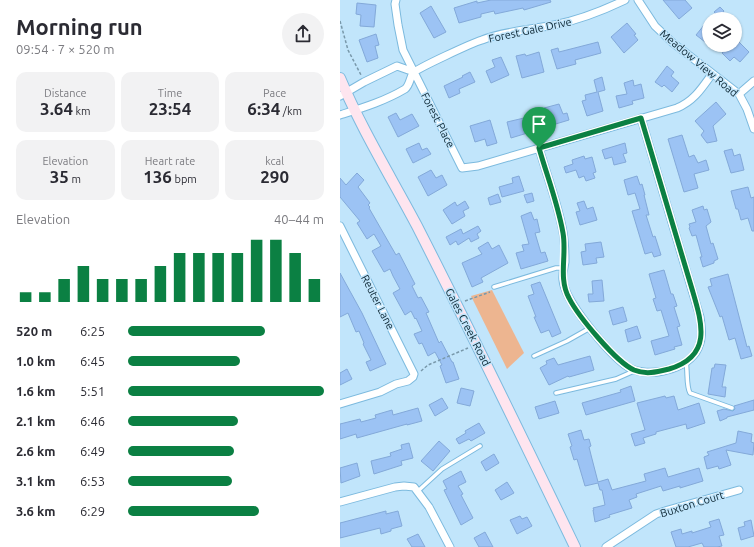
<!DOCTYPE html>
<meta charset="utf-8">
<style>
:root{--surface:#fff;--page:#f2f2f3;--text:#2b2b33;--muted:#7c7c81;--accent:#0b8043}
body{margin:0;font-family:Ubuntu,sans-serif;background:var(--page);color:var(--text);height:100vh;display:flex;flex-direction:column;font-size:15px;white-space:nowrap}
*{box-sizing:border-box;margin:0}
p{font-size:13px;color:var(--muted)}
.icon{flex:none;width:22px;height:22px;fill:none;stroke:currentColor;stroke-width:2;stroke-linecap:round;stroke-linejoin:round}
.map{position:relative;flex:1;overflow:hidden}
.details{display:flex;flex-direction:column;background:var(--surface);width:340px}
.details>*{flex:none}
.tools{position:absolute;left:362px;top:12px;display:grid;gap:8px}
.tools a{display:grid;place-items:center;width:40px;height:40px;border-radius:50%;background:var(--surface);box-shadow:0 1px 3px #0004;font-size:20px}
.pin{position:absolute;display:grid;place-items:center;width:34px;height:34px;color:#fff;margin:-41px -17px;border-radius:50% 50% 50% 0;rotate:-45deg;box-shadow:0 0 4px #0007}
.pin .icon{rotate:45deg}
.round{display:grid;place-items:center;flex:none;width:42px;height:42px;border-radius:21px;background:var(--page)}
.head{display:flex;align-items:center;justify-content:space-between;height:68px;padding:0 16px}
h1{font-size:22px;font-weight:700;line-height:30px}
.figures{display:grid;grid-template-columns:repeat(3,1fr);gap:6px;height:68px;padding:4px 16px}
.figures div{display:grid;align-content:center;border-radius:10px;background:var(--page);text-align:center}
.figures b{font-size:17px;font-weight:700}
.figures small{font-size:11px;font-weight:400}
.figures p{font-size:11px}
.chart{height:112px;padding:8px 16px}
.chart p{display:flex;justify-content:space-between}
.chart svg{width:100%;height:72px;margin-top:4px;stroke:var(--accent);stroke-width:6}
ul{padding:0 16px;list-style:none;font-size:13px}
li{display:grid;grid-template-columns:64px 48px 1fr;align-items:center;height:30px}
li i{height:10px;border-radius:5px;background:var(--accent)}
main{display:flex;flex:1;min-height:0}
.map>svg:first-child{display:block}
</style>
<main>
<section class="details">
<div class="head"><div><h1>Morning run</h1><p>09:54 · 7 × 520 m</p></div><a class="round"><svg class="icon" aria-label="share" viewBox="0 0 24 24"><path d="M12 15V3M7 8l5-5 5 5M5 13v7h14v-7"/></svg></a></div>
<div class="figures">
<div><p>Distance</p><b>3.64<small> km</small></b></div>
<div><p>Time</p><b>23:54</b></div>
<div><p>Pace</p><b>6:34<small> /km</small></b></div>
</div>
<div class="figures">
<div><p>Elevation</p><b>35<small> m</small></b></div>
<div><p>Heart rate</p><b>136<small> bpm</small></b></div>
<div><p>kcal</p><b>290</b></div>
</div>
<div class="chart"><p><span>Elevation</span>40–44 m</p>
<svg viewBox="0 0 160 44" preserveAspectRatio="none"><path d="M5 44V38M15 44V38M25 44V30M35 44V22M45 44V30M55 44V30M65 44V30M75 44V22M85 44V14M95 44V14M105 44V14M115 44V14M125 44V6M135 44V6M145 44V14M155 44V30"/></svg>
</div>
<ul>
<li><b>520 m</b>6:25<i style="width:70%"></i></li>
<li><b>1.0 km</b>6:45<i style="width:57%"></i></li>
<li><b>1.6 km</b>5:51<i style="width:100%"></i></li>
<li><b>2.1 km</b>6:46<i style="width:56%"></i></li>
<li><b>2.6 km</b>6:49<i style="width:54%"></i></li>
<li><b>3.1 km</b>6:53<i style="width:53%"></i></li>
<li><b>3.6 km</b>6:29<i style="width:67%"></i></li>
</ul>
</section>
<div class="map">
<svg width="414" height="547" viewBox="0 0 414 547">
<rect width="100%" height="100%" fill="#c1e5fb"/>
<!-- green -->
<path fill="#edb590" d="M152,290l32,63 -17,16 -36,-73z"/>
<!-- building -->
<path fill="#9cc3f4" stroke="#83a9d9" d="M151,0h59l1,2 -27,8 -1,-2 -28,6 -1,-3 -13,3v3l-22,6 -5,-15 23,-7v2z
M323,0h22l7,8 -13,11z
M17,3l19,2 -2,22 -14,-1 1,-11 -5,-1z
M91,6l15,26 -12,6 -14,-25z
M380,7l4,4 -5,6 -5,-5z
M369,19v26l-13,-10z
M287,23l9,11 -2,1 4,5 -14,13 -13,-16z
M36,34l3,11 -4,1 3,12 -11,4 -8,-22z
M395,38l14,14 -9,10 -6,-5 -4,4 -8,-8 7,-8h6z
M258,42l3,11 -26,7 1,4 -19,5 -6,-19 7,-2 1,4z
M199,52l5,20 -22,6 -6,-22 9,-2 1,2z
M161,57l8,18 -18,8 -5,-12 9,-4 -3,-7z
M327,66l7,6 -3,4 8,7 -7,9 -8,-7 -2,2 -7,-5z
M130,72l5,10 -16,7 1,4 -11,5 -5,-12 19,-9 -1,-1z
M262,77l3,13 -7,2 5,19 -16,5 -5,-15 4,-1 -1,-5 12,-3 -3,-12z
M293,80l1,6 7,-2 3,14 -12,3 1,3 -14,4 -3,-12 11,-2 -3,-11z
M376,102l10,12 -13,12 4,15 -10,2 -6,-8 3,-4 -9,-10z
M219,104l4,10 4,-1 2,7 -20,6 -5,-18z
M56,113l4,7 12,-6 7,12 -21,11 -10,-20z
M184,118l2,7 6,-2 2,8 -23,7 -4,-16z
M150,120l7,23 -10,3 -2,-7 -10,3 -5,-16z
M342,135l7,22 5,-2 4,8 8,-3 3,10 -15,4 4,14 -14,4 -16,-53z
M79,143l3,7 5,-2 4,6 -18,9 -7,-14z
M285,143l2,10 -4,1 3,8 -12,3 -2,-8 -7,2 -3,-9z
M392,149l2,7 6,-2 4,16 -13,3 -7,-22z
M244,156l1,3 7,-2 4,15 -3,1 2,5 -9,3 -2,-5 -5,2 -3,-8 -10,3 -2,-6 9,-3 -1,-4z
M91,170l5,8 6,-3 5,10 -19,11 -10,-19z
M17,173l7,7 -6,7 12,16 -2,2 2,2 -1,1 27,47 3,-2 16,31 -3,2 6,12 3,-1 8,15 -3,1 13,30 2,-2 11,21h1l6,17 -13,4 -6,-17 2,-1 -7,-13 -7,4 -6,-13 -3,1 -5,-10 8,-3 -6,-13 -1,1 -4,-8 -6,4 -12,-22 7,-4 -7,-13 -3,-7 -6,3 -12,-21 9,-5 -7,-12 -7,5 -10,-16 3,-2 -20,-24v-19l6,7z
M179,176l5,15 -22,6 -3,-10 14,-4 -1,-5z
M297,176l3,9 2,-1 3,11h-1l5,20h-3l7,22 2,-1 6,19 -7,2 -2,-5 -7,2 -13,-43 8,-2 -5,-16 -7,2 -4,-15z
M408,187l3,11 3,-1v34h-2l-4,-13 -7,2 -3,-11h-2l-5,-18z
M192,193l2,8 -7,2 -3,-8z
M158,194l3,8 -11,3 -2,-7z
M125,201l4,7 -6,3 2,5 -13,8 -9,-14 12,-8 2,4z
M244,201l3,8 6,-2 4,13 -17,5 -4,-13 4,-1 -3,-8z
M363,206l1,4 3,-1 4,13 -5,4 5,18 2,-1 5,16 -4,2v2l-11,4 -3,-10h2l-6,-22 -4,1 -3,-8 1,-1 -1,-3 7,-2 -4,-12z
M191,212l3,8 3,-1 3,13 -5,1 6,20 4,-1 3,9 -27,8 -5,-16 8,-2 -2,-6 7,-1 -8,-28z
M138,226l3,5 -4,3 2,4 -8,4 -2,-4 -11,7 -2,-4 -6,4 -4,-8 15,-8 2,5z
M148,242l4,7 7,-4 9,18 -27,15 2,4 -11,5 -10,-24 20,-9 -4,-6z
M261,242l3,15 -8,1 1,5 -14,2 -2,-13 5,-1 -1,-7z
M324,270l7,24h2l4,12 -3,1 6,19 -3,1 5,18 -8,2 1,2 -20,6 -4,-14 18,-5 -8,-26 -4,1 -4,-12 3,-1 -7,-24z
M0,273l22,40 24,51 -16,7 -4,-9 5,-2 -8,-16 1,-1 -5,-12 -3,1 -8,-19 -8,4z
M388,274l19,73 2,-1 3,10 -11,3 -6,-21 -6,2 -7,-24 -2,1 -12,-30 4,-1 -2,-7z
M262,280l2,21 -15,1 -1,-8h5l-1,-13z
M200,282l21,51 -9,4 -3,-7 -8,3 -7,-16h2l-8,-21 6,-2 -3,-9z
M283,307l4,14 -14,4 -4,-14z
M297,326l4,12 -13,4 -3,-12z
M250,356l4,14 -25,7 -1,-1 -19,9 -9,-17 7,-4 -1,-3 8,-3 4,7z
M375,364l11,1 -4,22h4l-1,10 -17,-3 4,-26h2z
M7,369l5,10 -12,6v-12z
M291,386l4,15 -49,14 -4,-12 39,-11 -1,-2z
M121,388l13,3 -4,15 -13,-3z
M325,396l1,2 8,-2 4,14 21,-7 6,20 -18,6 -1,-5 -30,8v2l-13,4 2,5 -10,3 -4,-12 14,-4 -8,-27z
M102,398l6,10 -13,8 -6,-11z
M414,400v10l-27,7v1l-7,3 -3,-10 7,-2 9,2 2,-2 -1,-3z
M215,401l4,12 -20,6 -4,-12z
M78,408l4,13 -15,4v-1l-50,14 -1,-4 -16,5v-15l20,-5 1,3 15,-4 -1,-3 17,-5 1,5z
M139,423l6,10 -14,8 -2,-2 -10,5 -3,-5 10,-6 -1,-2z
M241,430l3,10 5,-1 2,7 -2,1 2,8 7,27 10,-3 4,11 34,-9 -2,-7 21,-6 3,9 31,-9 4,13 -23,7v-2l-17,5 -2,-5 -25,8 1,3 -8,3 3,8 -23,7 1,2 -15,5 -2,-12h1l-1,-2 12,-3 -3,-15h-2l-2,-7 -13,3 -8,-27 -3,1 -4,-13 2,-1 -4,-12z
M398,431l14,3 -1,8 3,1 -1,12 -27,-5 5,15 -12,4 -1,-3 -11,3 -3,-12 5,-2 -2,-3 29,-9z
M99,441l11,10 -17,20 -12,-10z
M69,443l4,15 -12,3 1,4 -28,9 -3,-13 20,-5 -1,-3 12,-4 -1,-4z
M154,454l5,9 -13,8 -5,-9z
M17,463l3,13 -19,7 -1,-15z
M121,471l5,11 -8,4 5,8 -2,1 12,23 -12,7 -17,-35 3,-1 -4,-8z
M167,482l7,11 -13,7 -6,-10z
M46,511v3l12,-3 4,15 -11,3v2l-10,3 -1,-6 -40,10v-15z
M180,516l2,3 5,-2 5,9 -15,8 -7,-14z
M379,519l5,16 -5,1 3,10 -5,1h-13l-2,-4 -14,4h-12l-5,-15 10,-3 1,5 10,-3v2l19,-6 -2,-5z
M411,520l3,16 -13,4 -3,-12 7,-2 -1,-4z
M145,532l8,15h-14l-5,-9z
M78,534l7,13h-13l-5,-8z"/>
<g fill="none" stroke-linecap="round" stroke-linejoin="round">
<defs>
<path id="service" d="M154,287l62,-19h8
M194,356l33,-15 23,-13
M346,362c2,10 0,24 4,31l42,15
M216,393l60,-14 18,-8
M78,491l24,-22 38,-23"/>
<path id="minor" d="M56,0l-1,4 3,21 5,25 59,118 16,-2 199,-58c17,-7 25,-20 35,-34
M298,0l17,26 18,17 66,51 8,15 7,20
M399,94l15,-13
M0,96l24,-14 33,-16 17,6
M0,115c22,-7 45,-14 65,-26 5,-4 5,-12 8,-16 5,-5 59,-30 69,-33 23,-9 47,-10 72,-15 25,-5 48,-14 71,-25
M199,148c8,28 19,56 24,84 2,11 2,20 2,30 -1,6 -3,13 -2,18 1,21 45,72 62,85 18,14 58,7 71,-13 7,-11 6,-22 4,-35l-59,-199
M0,226l74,148 -1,3 -5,4 -12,3 -16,8 -40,12
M0,502l55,-15 9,-1 10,1 15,20 21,40
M266,547l50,-33 12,-4 71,-20"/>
<path id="secondary" d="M0,78c22,52 51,99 77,148 54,106 106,213 158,321"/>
</defs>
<!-- service casing -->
<use href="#service" stroke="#7cbade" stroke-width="5.5"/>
<!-- minor casing -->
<use href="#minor" stroke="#7cbade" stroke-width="9"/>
<!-- secondary casing -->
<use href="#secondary" stroke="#7cbade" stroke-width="12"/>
<!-- path -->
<path stroke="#7898aa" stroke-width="1.5" stroke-dasharray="3 2" stroke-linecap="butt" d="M0,21l8,29 13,25
M125,301l25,-9
M81,371l7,-6 40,-17"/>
<!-- service -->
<use href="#service" stroke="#fff" stroke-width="3.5"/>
<!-- minor -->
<use href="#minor" stroke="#fff" stroke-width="7"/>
<!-- secondary -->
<use href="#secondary" stroke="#fee5ef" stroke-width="10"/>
</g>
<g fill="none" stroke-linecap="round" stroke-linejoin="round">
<defs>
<path id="route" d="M301,118l51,171c10,34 21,67 -23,80 -12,3 -23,6 -35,1 -18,-8 -56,-54 -65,-72 -11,-20 -2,-43 -6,-65 -5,-29 -16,-57 -24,-85z"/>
</defs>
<!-- route casing -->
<use href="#route" stroke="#fff" stroke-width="8"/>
<!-- route -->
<use href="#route" stroke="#0b8043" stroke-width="5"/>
</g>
<g text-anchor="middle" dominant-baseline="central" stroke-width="3" stroke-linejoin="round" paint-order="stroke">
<!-- street labels -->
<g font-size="11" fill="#0b2532" stroke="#c1e5fb">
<text transform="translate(190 30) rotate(-12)">Forest Gale Drive</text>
<text transform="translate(359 63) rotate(40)">Meadow View Road</text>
<text transform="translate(98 120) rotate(63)">Forest Place</text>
<text transform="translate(38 302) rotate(63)">Reuter Lane</text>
<text transform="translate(128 327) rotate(63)">Gales Creek Road</text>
<text transform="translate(352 504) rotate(-17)">Buxton Court</text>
</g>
</g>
</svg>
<div class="tools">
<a><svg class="icon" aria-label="layers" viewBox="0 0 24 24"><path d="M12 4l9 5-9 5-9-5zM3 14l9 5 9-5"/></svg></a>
</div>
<div class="pin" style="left:199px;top:148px;background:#1e9e55"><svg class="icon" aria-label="arrive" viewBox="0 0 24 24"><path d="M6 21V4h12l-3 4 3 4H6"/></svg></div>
</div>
</main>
